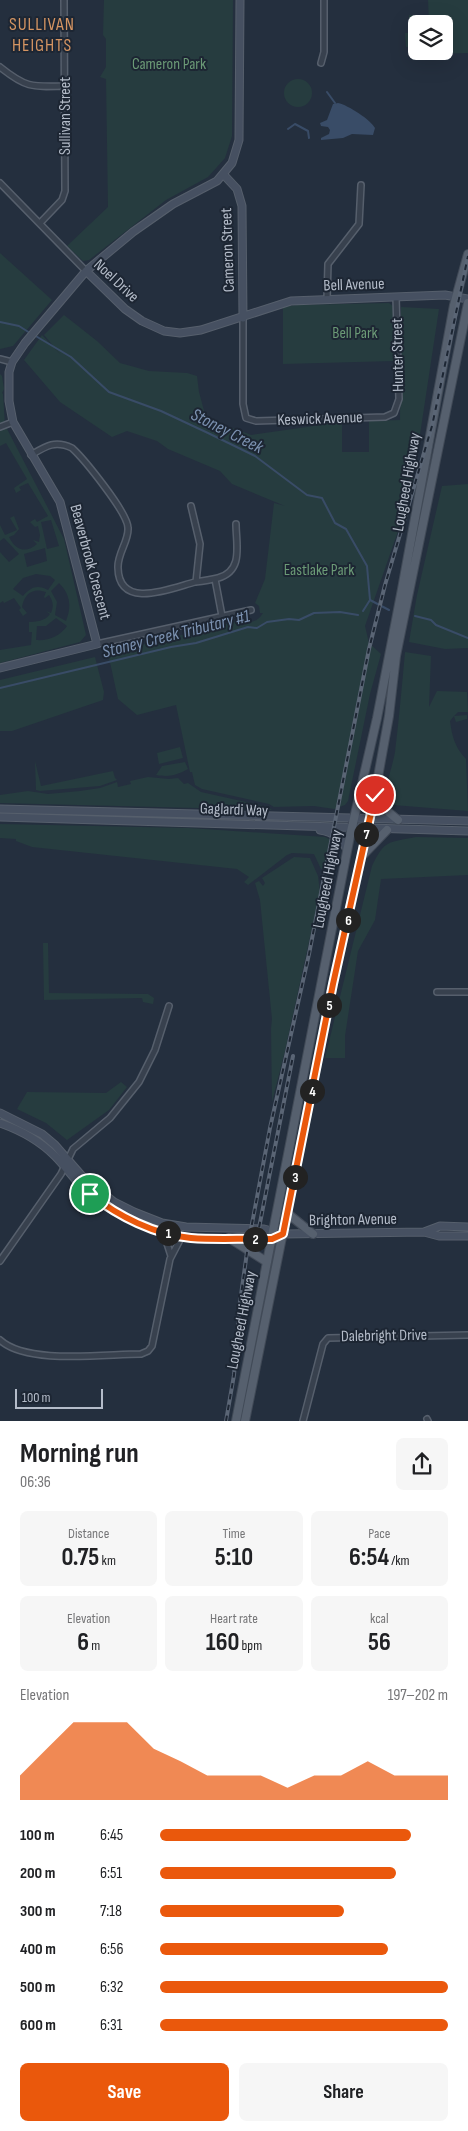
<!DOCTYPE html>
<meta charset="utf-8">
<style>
:root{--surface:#fff;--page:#f6f6f6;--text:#202124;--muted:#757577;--accent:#ea580c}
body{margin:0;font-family:"Sofia Sans Condensed",sans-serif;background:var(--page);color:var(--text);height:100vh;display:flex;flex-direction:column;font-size:19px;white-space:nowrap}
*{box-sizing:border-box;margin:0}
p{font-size:16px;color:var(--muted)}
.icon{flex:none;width:28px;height:28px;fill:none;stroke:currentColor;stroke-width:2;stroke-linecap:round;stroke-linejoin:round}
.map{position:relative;height:1421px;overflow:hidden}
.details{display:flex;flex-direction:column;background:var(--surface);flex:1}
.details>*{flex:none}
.tools{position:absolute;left:408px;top:15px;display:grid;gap:10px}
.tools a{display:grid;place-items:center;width:45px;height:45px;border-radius:8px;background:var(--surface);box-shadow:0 5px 20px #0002;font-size:25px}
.scale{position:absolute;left:15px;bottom:12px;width:88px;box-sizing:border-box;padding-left:5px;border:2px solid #b4bcc9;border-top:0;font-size:14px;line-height:18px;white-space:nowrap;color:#b4bcc9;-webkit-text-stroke:4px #1d2633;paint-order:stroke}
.pin{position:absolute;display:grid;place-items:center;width:42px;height:42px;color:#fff;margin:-21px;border:2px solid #fff;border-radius:50%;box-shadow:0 1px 5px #0007}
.km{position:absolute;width:25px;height:25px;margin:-12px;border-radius:50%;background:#222;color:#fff;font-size:14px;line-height:25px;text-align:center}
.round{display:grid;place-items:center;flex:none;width:52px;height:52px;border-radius:8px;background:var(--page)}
.headline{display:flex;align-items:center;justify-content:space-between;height:85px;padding:0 20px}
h1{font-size:28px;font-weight:700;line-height:38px}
.metrics{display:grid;grid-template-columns:repeat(3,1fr);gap:8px;height:85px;padding:5px 20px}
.metrics div{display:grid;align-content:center;border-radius:8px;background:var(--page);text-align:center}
.metrics b{font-size:25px;font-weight:700}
.metrics small{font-size:14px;font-weight:400}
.metrics p{font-size:14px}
.chart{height:140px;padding:10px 20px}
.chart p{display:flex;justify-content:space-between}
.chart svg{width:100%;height:90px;margin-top:5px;fill:var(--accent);opacity:.7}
.cta{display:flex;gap:10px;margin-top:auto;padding:10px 20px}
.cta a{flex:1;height:58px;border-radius:8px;background:var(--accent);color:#fff;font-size:20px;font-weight:700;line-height:58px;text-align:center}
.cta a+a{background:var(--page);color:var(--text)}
ul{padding:0 20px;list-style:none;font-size:16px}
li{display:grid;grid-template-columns:80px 60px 1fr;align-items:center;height:38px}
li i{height:12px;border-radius:6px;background:var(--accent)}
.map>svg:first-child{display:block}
</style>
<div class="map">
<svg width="468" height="1421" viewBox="0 0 468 1421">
<rect width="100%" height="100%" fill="#242f3e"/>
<!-- green -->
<path fill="#263c3f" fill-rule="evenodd" d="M104,0h129l-1,136 -7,22 -17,19 -42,23 -77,60 -6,1 -16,-15 41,-39 -2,-128 -6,-2 6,-10v-28l-3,-4z
M428,0h40v53l-39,1v-3h15v-27h-15z
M409,15l16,1 1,8h-10v22l-10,1 -1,-14h4z
M284 93a14 14 0 1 1 28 0a14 14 0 1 1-28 0Z
M0,253l52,47 -39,46 -13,3z
M389,303l4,3 1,55 -111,3v-57l14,-2z
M401,307l38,2 -28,185 -46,132 4,17 12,11 -11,40 -22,107 -3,4 -11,4 -20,-3 -40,1 -5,-3 -67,-15 -7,-4 -3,-13h-2l-14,-67 -39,10 -19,-16 -10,-46 131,-32c10,2 18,2 24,-8h-3l-1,-7 -4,-3 10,-24 9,-76 11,3 -53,-22 -12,-13 -52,-22 -11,-8 -30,-10 -15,6 -52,-35 -36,-42 18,-25 19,20 -17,-20 20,-20 33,26 23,22 29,8 38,2 10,3 2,16 8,30 29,7 15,6 91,-13v30h27v-31l31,-1z
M0,374l2,2 2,13 -2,4 1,1 2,31 59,114 22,96 -6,7 -80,21v-13l31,-5 1,-13h-3v-10c6,0 17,-1 21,-8l-4,-3 5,2c3,-7 2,-12 -2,-18l-4,3 -1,-1 2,-5c-13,-5 -22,2 -24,15l5,6 -4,3 -4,-6 2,-2 -7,-10 -10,5 -1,-2 -3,2v-51l9,10 10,-8 -15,-16 -4,3v-16l5,10 12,-5 -7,-12 4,-2 5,13 -5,6 -5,2c6,13 17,17 28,7l-4,-4 6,2 1,-7 -2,-9 -3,1 -5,-5 5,-3 2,3 11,-6 -20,-33 -9,4 2,3 -5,3 -2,-5 13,-9 -21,-36 -6,3zM51,520l8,26 -12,3 -6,-27zM45,548l2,13 -20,6 -3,-13zM36,574l14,2 5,4 -7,10c-10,-6 -18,-3 -25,6l-10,-7 10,-11zM59,583c11,11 13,23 7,38l-11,-6 2,-13 -6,-11zM56,618l11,8c-7,10 -18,15 -31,14l1,-14h9z
M468,484v164l-23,1 -36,-7 8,-47 25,-109z
M405,652l26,4 -2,51 8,-16 30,1 1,20h-10l-4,4 13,-1v4l-11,3 -2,-6 -4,5c2,15 5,27 16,38l2,52 -75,-6 -7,-5c-1,-16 6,-31 9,-48 4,-33 7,-67 10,-100z
M95,657l9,35 -1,8 -91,31h-12v-51z
M180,747l3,11 -24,6 -2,-11z
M35,761l6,25 72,-15 2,7 2,2 -17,6 -60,5 -4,-1z
M185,762l3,7c-13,7 -19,8 -32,6l6,-9z
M148,777l21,2 9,-1 6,6 4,-1 13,9 67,15 4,3 -272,-7v-8l28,-4 20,3 32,-3 20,-3 17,-6 1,5 13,-3 -1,-3z
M0,824l189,4 136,9 8,4 -2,11 5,6 -4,10 -11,1 -7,-15 -22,-1 -5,2 -39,30 -4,-3 5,-5 -12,-8 -205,-22 -16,-6v-2l-16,-1z
M416,837l52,1v37l-87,4 -6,41 -17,31 -13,85v22h-20l47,-192c13,-27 16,-23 44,-29z
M294,857l16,1 8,18 2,16 -35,159 -13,51 -1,-73 1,-10 -12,-119 -5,-17 4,-2 4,5 2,-3 -3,-5z
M43,943h5l1,50 99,1 6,4 -1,6 -10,-2 -1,-4 -98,2z
M121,1082l6,5 -18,23 -42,30 -21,-17 -29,-14 10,-17 79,1z"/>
<!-- water -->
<path fill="#394c67" d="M338,103c10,2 33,17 37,25l-2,7 -21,-1 -9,4 -22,2v-2l8,-4 1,-4 -2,-3 -7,-1 -1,-3 7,-3 6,-16z"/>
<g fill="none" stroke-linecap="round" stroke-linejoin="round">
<!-- stream -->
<path stroke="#394c67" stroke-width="2" d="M327,92l8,11
M288,129l7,-5 13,7 1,7
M0,322l19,4 11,7
M34,335l37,22 38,35 52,19 47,22 47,23 52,39 15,3 13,25 11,6 21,37 3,34 19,10
M363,611l7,-11
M415,616l16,4 5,5 32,13
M0,688l171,-41 25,-4 52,-16 9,1 10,-6 22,-3 10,1 15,-7 26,-1 18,3"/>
<defs>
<path id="street" d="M321,63l3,-11v-52
M0,67c26,21 32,20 65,19
M0,183l86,88
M40,223l22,-23 3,-9 -1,-191
M327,299l1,-35 31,-40 2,-39
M243,318v86l3,14 10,3 129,-4 9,-4 5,-14 -3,-102
M0,359l12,3
M0,427l13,-5
M31,455c15,-9 24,-15 41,-7 12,11 56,65 56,80 1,13 -11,26 -10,40 1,43 54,20 77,14 8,-1 15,-2 23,-4 26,-7 18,-34 18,-54
M191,506l9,38 -4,38
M215,579l7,37
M97,644l154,-34
M437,992h31
M163,1231l8,25
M0,1261l61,-87 12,-25 37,-31 29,-36 16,-32 14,-44
M0,1340c27,25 105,14 141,14l7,-3 4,-5 18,-87 12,-23
M427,1419l1,2
M303,1421l20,-77 5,-6 140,-3"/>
<path id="secondary" d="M223,174l14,15 5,17 1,112
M86,271l39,38 17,12 22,10 16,2 21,-3 90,-29 154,-6 23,4
M0,668l97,-24 -37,-142 -47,-80 -4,-21v-29l3,-10 13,-19 61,-72 47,-39 40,-28 44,-23 15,-18 7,-23 1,-140
M0,809l468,12
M0,817l468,14
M320,830c13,2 22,8 27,20
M0,1113l42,21 13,11 27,31 32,26 20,10 28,11 24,4 78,2 19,5 141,-2 15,4h29
M0,1123c20,7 40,18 55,33 12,12 21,26 33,37 25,21 71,43 104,45 26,2 54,0 80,1l11,-5
M424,1232l16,-6 28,1"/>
<path id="primary" d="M374,800l24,20
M362,856l25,-26
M287,1213l26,21
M229,1238l38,24
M236,1421l114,-585 27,-118 25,-129 52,-284 14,-51
M245,1421l88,-437 39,-174 17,-94 7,-60 72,-353"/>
</defs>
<!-- street casing -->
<use href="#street" stroke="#565f6c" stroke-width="8"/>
<!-- secondary casing -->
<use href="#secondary" stroke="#565f6c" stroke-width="9"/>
<!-- primary casing -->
<use href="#primary" stroke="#414a57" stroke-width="10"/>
<!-- street -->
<use href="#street" stroke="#38414e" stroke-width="5"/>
<!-- secondary -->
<use href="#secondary" stroke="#465061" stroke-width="7"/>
<!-- primary -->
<use href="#primary" stroke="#56606e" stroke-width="8"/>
<defs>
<path id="rail" d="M257,1238l36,-182
M226,1421l8,-46 6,-73 8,-57 22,-117 39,-174 60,-305 16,-64 47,-159 36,-170"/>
</defs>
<!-- rail casing -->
<use href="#rail" stroke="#5a6575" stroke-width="4"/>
<!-- rail -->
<use href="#rail" stroke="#1d2633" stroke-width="2" stroke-dasharray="5.5" stroke-linecap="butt"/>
</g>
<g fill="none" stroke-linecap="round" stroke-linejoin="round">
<defs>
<path id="route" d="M90,1194c28,22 65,41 101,44 27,2 54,0 81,1l11,-5 50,-250 42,-189"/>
</defs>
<!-- route casing -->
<use href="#route" stroke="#fff" stroke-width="10"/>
<!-- route -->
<use href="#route" stroke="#ea580c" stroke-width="6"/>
</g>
<g text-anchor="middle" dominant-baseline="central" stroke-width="4" stroke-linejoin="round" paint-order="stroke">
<!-- park labels -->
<g font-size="16" fill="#6b9a76" stroke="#1d2633">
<text x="169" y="64">Cameron Park</text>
<text x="355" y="333">Bell Park</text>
<text x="319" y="570">Eastlake Park</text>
</g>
<!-- street labels -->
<g font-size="16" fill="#b4bcc9" stroke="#1d2633">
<text transform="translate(65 116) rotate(-90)">Sullivan Street</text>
<text transform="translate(228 250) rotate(-92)">Cameron Street</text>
<text transform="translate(116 281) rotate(43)">Noel Drive</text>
<text transform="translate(354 285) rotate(-2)">Bell Avenue</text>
<text transform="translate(398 355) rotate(-91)">Hunter Street</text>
<text transform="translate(320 419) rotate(-2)">Keswick Avenue</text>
<text transform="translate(407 482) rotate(-80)">Lougheed Highway</text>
<text transform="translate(90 562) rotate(75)">Beaverbrook Crescent</text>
<text transform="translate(234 810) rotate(2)">Gaglardi Way</text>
<text transform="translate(328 879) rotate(-79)">Lougheed Highway</text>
<text transform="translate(353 1220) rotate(-1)">Brighton Avenue</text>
<text transform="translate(242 1320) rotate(-79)">Lougheed Highway</text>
<text transform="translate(384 1336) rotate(-1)">Dalebright Drive</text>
</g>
<!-- neighbourhood labels -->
<g font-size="18" letter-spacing="1" fill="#d59563" stroke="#1d2633">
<text x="42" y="24">SULLIVAN<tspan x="42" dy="21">HEIGHTS</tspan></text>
</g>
<!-- water labels -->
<g font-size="18" font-style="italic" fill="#7c92b1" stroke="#1d2633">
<text transform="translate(227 431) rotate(27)">Stoney Creek</text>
<text transform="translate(176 634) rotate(-14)">Stoney Creek Tributary #1</text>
</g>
</g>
</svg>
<div class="tools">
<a><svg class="icon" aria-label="layers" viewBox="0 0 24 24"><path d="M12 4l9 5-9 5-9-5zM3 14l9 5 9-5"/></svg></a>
</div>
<div class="scale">100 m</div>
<div class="pin" style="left:90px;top:1194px;background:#1e9e55"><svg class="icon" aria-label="arrive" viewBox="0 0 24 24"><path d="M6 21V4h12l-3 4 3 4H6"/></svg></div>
<div class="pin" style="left:375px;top:795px;background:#d93025"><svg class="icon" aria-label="check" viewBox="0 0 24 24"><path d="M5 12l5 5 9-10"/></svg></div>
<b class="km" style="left:168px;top:1233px">1</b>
<b class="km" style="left:255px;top:1239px">2</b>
<b class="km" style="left:295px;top:1177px">3</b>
<b class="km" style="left:312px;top:1091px">4</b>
<b class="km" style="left:329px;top:1005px">5</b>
<b class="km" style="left:348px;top:920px">6</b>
<b class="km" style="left:366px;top:834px">7</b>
</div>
<section class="details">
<div class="headline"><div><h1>Morning run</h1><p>06:36</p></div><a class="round"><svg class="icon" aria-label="share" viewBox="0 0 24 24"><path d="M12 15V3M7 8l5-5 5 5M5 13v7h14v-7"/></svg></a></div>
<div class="metrics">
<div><p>Distance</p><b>0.75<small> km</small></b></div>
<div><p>Time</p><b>5:10</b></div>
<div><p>Pace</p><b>6:54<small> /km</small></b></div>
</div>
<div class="metrics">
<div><p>Elevation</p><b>6<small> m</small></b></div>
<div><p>Heart rate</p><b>160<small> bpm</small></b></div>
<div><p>kcal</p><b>56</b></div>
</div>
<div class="chart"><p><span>Elevation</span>197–202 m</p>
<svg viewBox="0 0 160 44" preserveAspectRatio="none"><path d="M0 44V32L10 19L20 6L30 6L40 6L50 19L60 25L70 32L80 32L90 32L100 38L110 32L120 32L130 25L140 32L150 32L160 32V44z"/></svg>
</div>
<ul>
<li><b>100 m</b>6:45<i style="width:87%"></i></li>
<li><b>200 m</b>6:51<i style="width:82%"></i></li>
<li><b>300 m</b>7:18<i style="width:64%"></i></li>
<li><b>400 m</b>6:56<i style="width:79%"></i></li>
<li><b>500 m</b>6:32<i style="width:100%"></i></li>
<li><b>600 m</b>6:31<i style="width:100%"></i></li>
</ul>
<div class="cta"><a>Save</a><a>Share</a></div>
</section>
